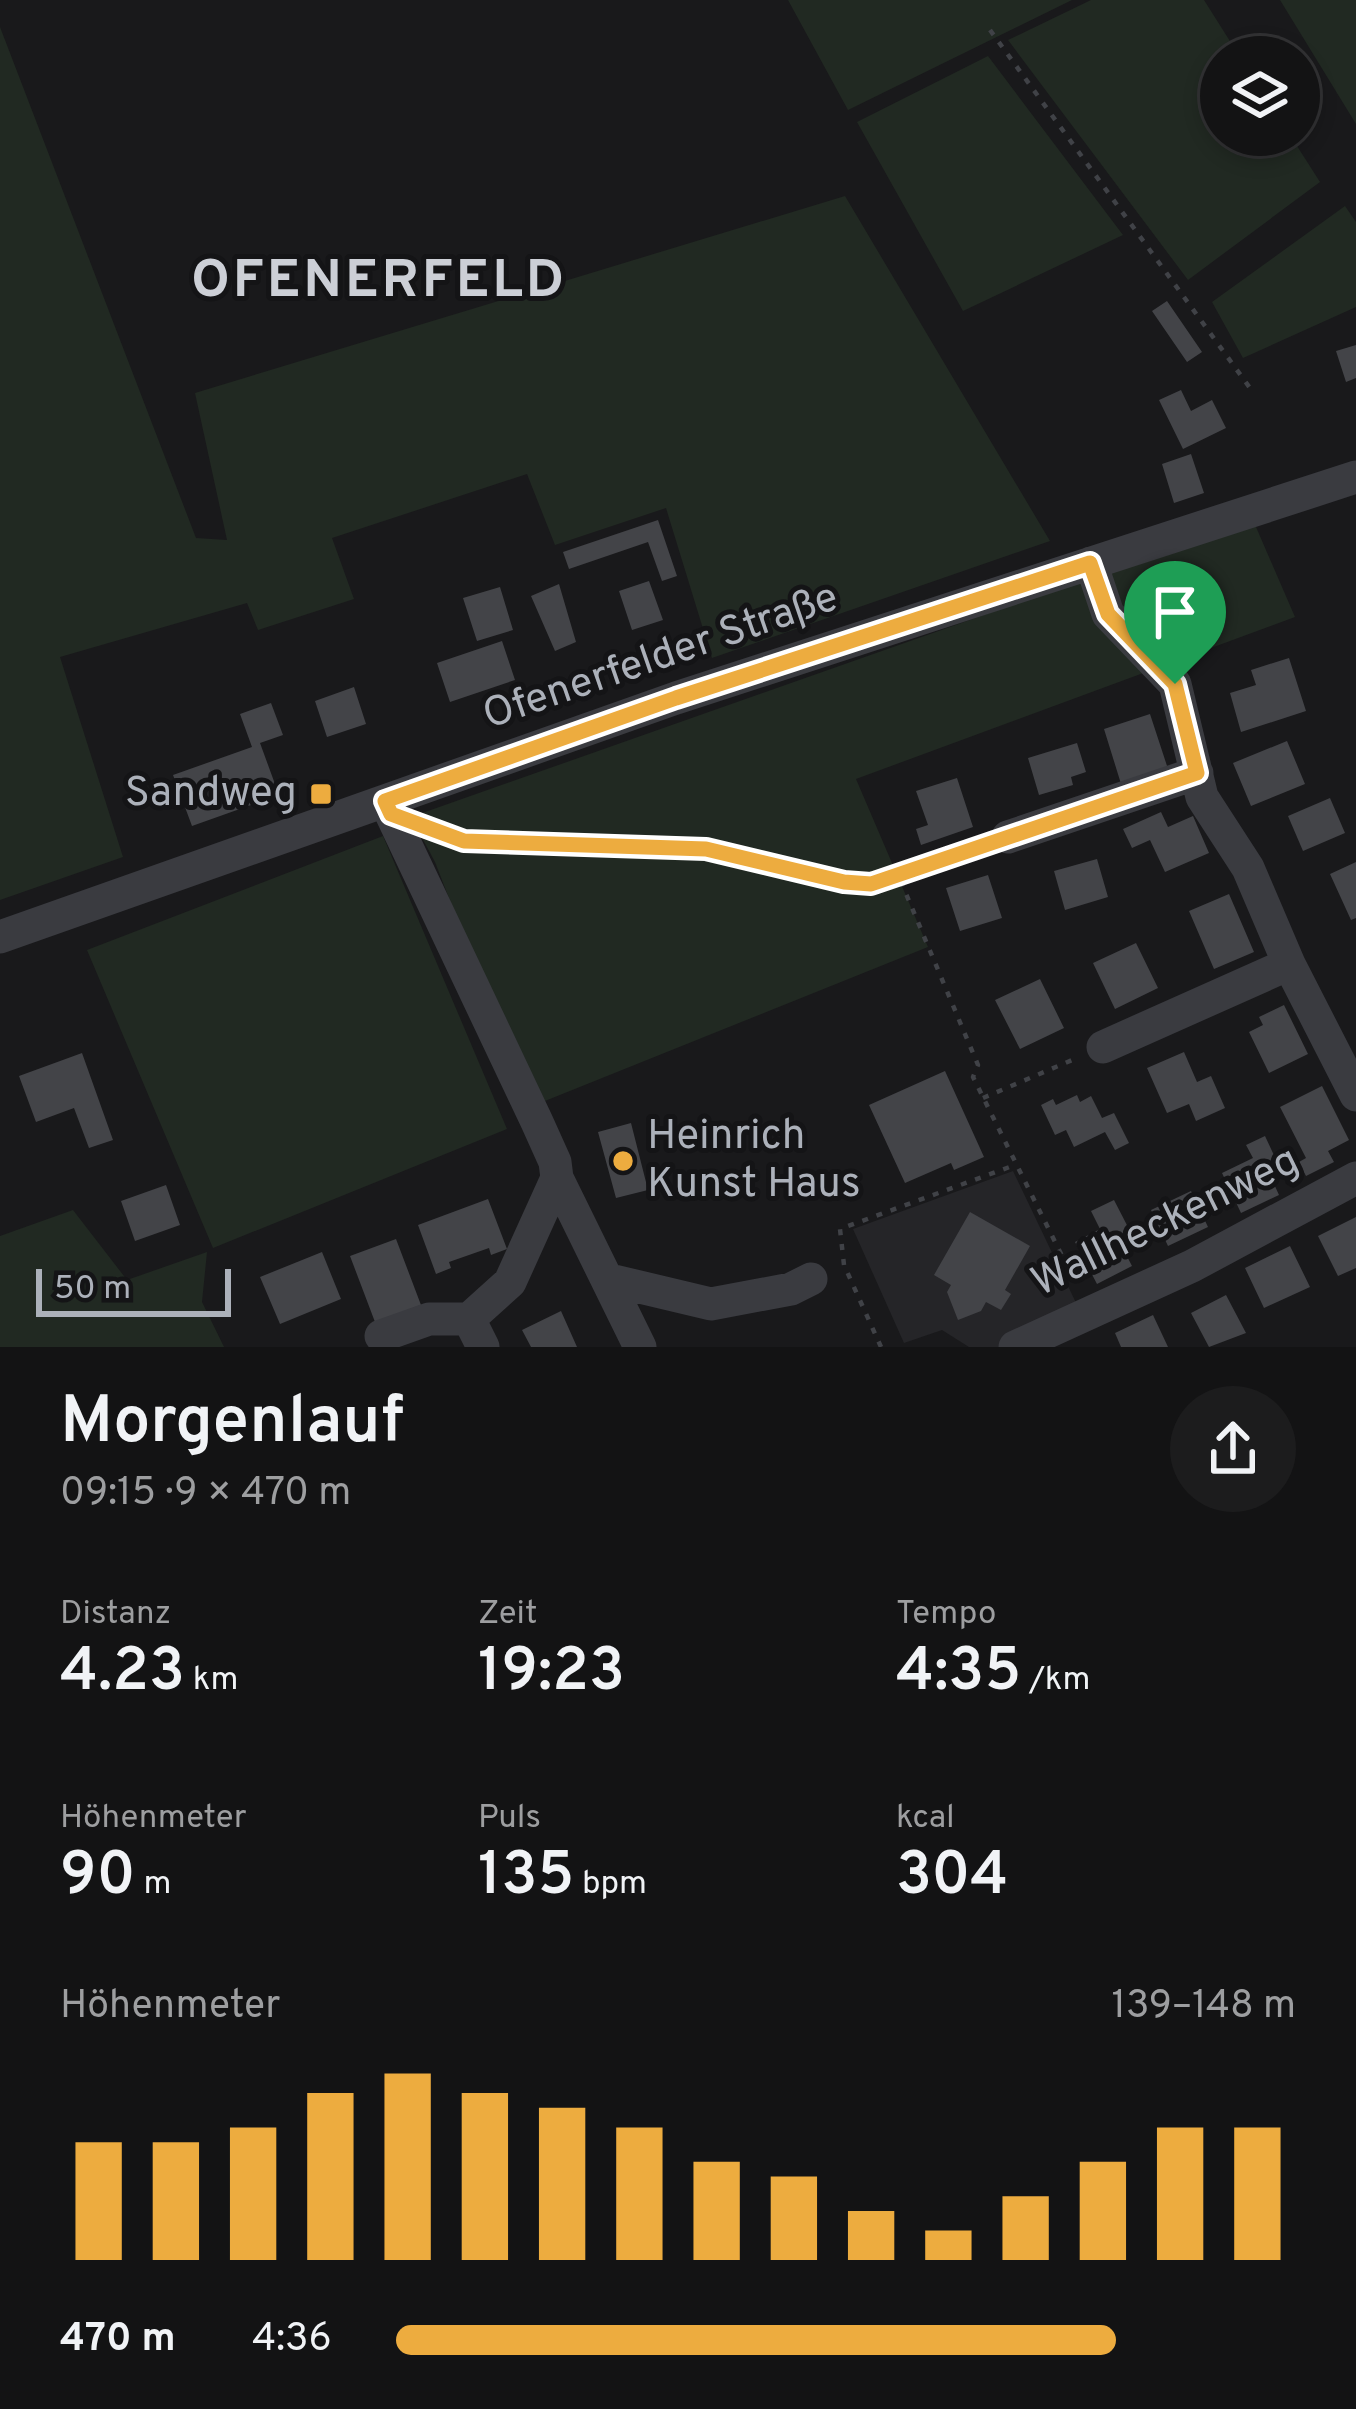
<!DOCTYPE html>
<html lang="de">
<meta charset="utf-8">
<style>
:root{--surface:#131314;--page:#1c1c1d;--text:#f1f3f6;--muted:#9d9ea0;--line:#323234;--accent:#edac3f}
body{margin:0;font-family:Overpass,sans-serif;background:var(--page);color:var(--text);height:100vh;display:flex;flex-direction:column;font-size:45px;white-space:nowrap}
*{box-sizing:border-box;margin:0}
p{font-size:39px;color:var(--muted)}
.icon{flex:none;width:66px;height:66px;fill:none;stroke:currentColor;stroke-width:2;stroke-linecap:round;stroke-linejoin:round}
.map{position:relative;height:1347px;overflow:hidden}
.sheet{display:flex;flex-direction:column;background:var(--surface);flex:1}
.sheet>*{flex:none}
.buttons{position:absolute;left:1200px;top:36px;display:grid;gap:24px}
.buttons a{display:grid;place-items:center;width:120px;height:120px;border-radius:50%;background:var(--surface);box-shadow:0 6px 18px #0003,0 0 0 3px var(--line);font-size:60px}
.scale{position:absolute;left:36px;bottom:30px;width:195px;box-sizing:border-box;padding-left:12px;border:6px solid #acb1ba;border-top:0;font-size:33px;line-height:42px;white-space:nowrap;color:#acb1ba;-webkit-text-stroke:9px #141416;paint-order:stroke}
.pin{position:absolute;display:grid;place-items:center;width:102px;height:102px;color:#fff;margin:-123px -51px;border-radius:50% 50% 50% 0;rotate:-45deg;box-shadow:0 0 12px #0007}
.pin .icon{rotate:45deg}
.round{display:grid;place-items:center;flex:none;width:126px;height:126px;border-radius:63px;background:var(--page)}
.head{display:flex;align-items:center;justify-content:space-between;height:204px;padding:0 60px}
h1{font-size:66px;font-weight:600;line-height:90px}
.stats{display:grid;grid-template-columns:repeat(3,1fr);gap:18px;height:204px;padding:12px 60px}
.stats div{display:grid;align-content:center}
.stats b{font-size:60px;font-weight:600}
.stats small{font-size:33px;font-weight:400}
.stats p{font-size:33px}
.chart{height:336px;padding:24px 60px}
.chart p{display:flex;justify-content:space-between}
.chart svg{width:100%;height:216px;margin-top:12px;stroke:var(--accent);stroke-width:6}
ul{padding:0 60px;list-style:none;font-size:39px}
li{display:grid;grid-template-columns:192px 144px 1fr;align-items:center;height:90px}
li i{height:30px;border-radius:15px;background:var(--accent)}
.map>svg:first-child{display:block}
</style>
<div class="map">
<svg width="1356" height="1347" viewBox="0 0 1356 1347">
<rect width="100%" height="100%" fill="#19191b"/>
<!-- built -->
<path fill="#252528" d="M1013,1171l65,136 -76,40h-33l-27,-17 -38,13 -51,-114z"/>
<!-- green -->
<path fill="#212922" d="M788,0h284l-224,110z
M1091,0h113l36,57h-19v78h69l30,47 -132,98 -180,-240z
M1280,0h76v124z
M0,27l196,511 31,2 -32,-147 650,-197 205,345 -338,117 -46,-150 -111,37 -28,-71 -195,64 22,61 -96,31 -11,-27 -187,54 63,200 -123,43z
M988,56l135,179 -160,76 -106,-189z
M1345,206l11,16v85l-113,51 -31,-56z
M1253,520l42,97 -439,162 72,168 -398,160 -95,-245 -24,-45z
M383,836l124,293 -294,119 -126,-298z
M73,1210l54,70 80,-28 -5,50 22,45h-224v-111z"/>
<!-- building -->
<path fill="#434448" d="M1167,301l35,51 -15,10 -35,-51z
M1356,345v33l-10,4 -10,-31z
M1181,390l10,21 21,-11 14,28 -43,21 -24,-49z
M1191,454l13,39 -30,10 -12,-39z
M658,520l19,56 -15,5 -14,-39 -79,27 -6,-17z
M649,581l14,39 -31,10 -13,-39z
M559,584l17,58 -21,9 -24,-55z
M500,587l13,43 -36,11 -14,-43z
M502,641l13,39 -65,22 -13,-39z
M1289,658l17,53 -65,21 -11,-39 26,-8 -5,-15z
M354,687l12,37 -39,13 -12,-36z
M271,703l12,32 -23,8 19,52 -87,31 -19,-51 79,-28 -12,-33z
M1150,714l19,58 -47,15 -18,-58z
M1287,741l18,43 -54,22 -18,-43z
M1077,743l9,29 -15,5 2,8 -34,10 -11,-37z
M957,778l16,49 -52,18 -5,-16 12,-4 -12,-34z
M1330,798l15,35 -42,18 -15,-35z
M1161,812l7,15 25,-11 16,37 -44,19 -15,-32 -18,8 -9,-19z
M1097,859l11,38 -43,13 -11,-39z
M1356,862v56l-5,2 -21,-46z
M988,875l14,43 -42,13 -14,-43z
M1229,894l25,58 -40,17 -25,-58z
M1136,943l22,45 -43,21 -22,-46z
M1040,979l24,49 -44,21 -25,-49z
M1284,1005l24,49 -39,19 -20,-41 14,-7 -4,-8z
M1184,1052l13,30 14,-6 14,32 -29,13 -7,-17 -22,9 -20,-45z
M82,1053l31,87 -24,8 -15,-40 -38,14 -17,-46z
M945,1071l39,86 -30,13 -3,-7 -46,20 -36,-78z
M1322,1086l27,54 -21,11 6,11 -28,14 -7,-14 7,-4 -26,-51z
M1077,1095l3,7 11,-6 11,22 12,-5 15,30 -14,7 -10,-18 -31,15 -8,-17 -11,5 -14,-30 12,-6 3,6z
M631,1123l17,67 -32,8 -18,-66z
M1265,1136l14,30 -11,5 11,24 -38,18 -19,-40 31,-15 -7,-13z
M166,1185l14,40 -45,16 -14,-40z
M1191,1191l17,36 -40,19 -17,-36z
M488,1199l19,50 -16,6 -2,-7 -40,14 2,6 -15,6 -18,-49z
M1114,1200l16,31 -13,6 15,29 -35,18 -22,-42 25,-13 -9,-18z
M970,1212l60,34 -25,44 6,4 -10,16 -15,-8 -5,9 -23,9 -11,-28 4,-7 -17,-10z
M1356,1217v51l-18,8 -20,-40z
M396,1239l25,66 -46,17 -25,-66z
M1290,1246l20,41 -46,21 -19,-40z
M322,1252l19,47 -61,25 -20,-47z
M1226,1295l20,38 -37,14 -18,-34z
M561,1311l16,36h-46l-9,-17z
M1153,1315l15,32h-47l-6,-14z"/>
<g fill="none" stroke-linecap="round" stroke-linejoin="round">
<!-- path -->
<path stroke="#404247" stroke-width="4.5" stroke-dasharray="6 9" stroke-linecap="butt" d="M990,30l260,358
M431,829l33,12 242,8 138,33 27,2 28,-7
M980,849l-81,28 79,188 -5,12 103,207
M983,1098l94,-40
M881,1347l-37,-82 -4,-36 175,-64"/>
<!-- minor -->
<path stroke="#3a3b40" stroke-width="33" d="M1091,563l17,51 67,70 27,113 46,71 41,96 67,131
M385,801l152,321 18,40 2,16 83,169
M1008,837l189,-64
M0,937l676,-239 680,-221
M1103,1047l186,-83
M610,1280l101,24 80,-15 20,-10
M381,1336l48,-17h40
M483,1347l-14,-28 41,-37 47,-104
M1015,1347l177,-81 164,-88"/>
</g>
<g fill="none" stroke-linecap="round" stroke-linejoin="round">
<defs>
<path id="route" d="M1090,563l18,51 67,70 22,89 -326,111 -27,-2 -138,-33 -242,-8 -73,-27 -6,-13 291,-103z"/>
</defs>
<!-- route casing -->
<use href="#route" stroke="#fff" stroke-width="24"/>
<!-- route -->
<use href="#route" stroke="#edac3f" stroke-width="15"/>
</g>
<!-- markers -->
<g fill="#edac3f" stroke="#141416" stroke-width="4.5">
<rect x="309" y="782" width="24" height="24" rx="6"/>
<circle cx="623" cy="1161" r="12"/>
</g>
<g text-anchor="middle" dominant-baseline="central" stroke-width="10" stroke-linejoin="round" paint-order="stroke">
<!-- street labels -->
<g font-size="42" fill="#acb1ba" stroke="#141416">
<text transform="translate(661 658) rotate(-19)">Ofenerfelder Straße</text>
<text transform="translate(1166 1223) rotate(-26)">Wallheckenweg</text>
</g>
<!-- poi labels -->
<g font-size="42" fill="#acb1ba" stroke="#141416" text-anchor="end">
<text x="297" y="794">Sandweg</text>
<text x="647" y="1137" text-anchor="start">Heinrich<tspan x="647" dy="48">Kunst Haus</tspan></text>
</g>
<!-- district labels -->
<g font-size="54" font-weight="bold" letter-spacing="3" fill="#cccfd6" stroke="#141416">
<text x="379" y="282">OFENERFELD</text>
</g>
</g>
</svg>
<div class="buttons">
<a><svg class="icon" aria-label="layers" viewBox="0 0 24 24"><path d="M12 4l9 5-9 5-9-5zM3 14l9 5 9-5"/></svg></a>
</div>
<div class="scale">50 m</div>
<div class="pin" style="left:1175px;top:684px;background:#1e9e55"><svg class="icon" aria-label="arrive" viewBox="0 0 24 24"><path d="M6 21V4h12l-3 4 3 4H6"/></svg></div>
</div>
<section class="sheet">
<div class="head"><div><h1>Morgenlauf</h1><p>09:15 · 9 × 470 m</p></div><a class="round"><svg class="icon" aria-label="share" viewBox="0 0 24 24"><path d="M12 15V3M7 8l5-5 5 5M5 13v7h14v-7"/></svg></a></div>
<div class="stats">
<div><p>Distanz</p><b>4.23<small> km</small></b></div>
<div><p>Zeit</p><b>19:23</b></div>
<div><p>Tempo</p><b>4:35<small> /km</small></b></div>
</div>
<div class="stats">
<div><p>Höhenmeter</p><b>90<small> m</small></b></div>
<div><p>Puls</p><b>135<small> bpm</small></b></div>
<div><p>kcal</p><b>304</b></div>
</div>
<div class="chart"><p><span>Höhenmeter</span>139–148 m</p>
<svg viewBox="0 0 160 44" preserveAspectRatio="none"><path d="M5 44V20M15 44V20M25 44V17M35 44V10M45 44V6M55 44V10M65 44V13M75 44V17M85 44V24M95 44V27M105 44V34M115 44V38M125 44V31M135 44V24M145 44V17M155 44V17"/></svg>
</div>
<ul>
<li><b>470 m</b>4:36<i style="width:80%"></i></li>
</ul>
</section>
